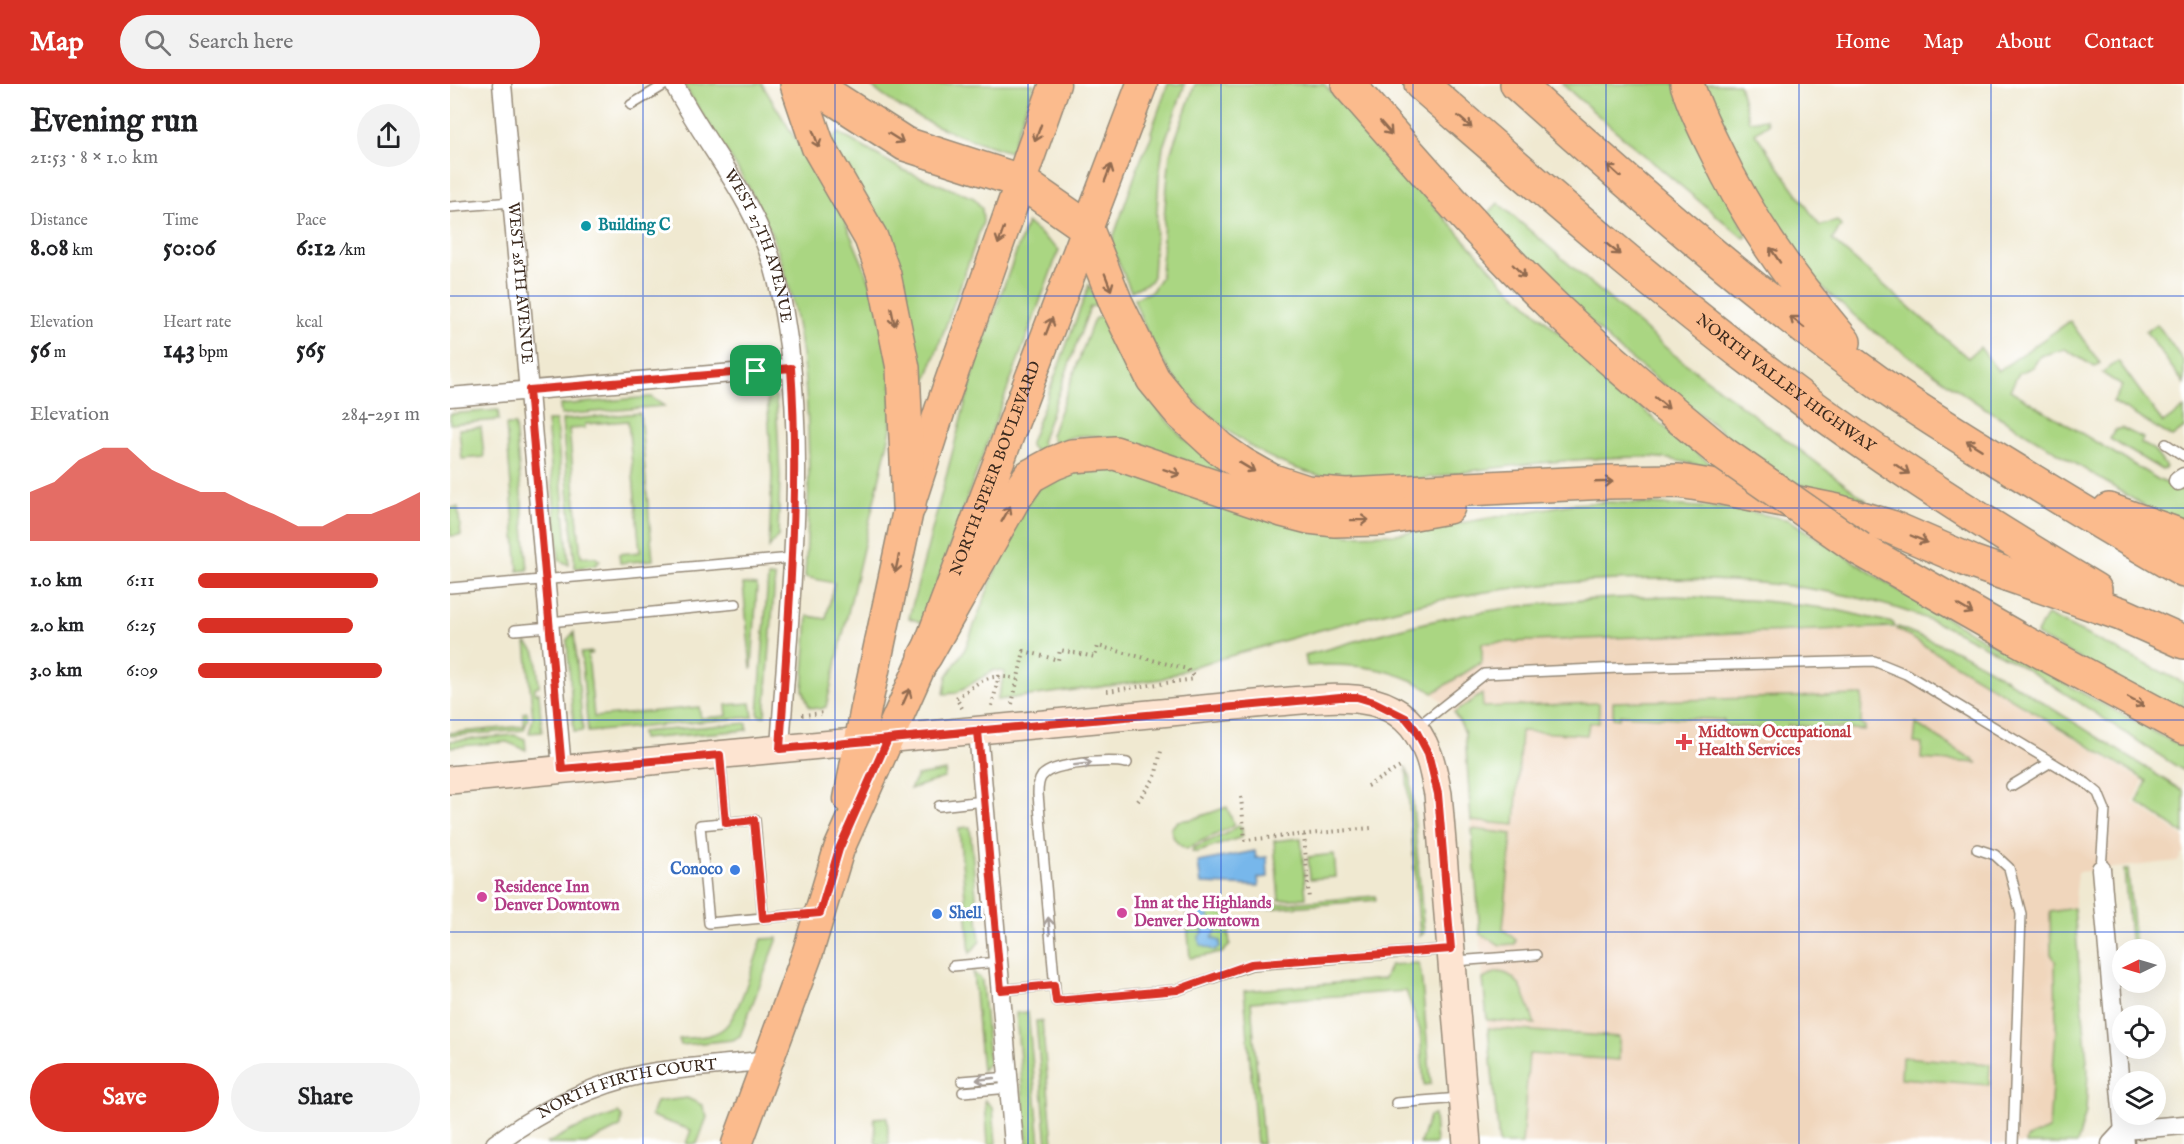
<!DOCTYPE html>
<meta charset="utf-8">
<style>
:root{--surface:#fff;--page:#f2f2f2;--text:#202124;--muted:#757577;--accent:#d93025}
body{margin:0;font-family:"IM FELL English",serif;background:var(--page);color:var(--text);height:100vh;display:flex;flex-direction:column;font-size:22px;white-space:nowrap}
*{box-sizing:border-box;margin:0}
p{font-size:20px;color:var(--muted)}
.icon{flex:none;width:33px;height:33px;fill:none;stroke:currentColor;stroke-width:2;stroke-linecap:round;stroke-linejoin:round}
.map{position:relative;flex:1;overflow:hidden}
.panel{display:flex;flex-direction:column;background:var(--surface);width:450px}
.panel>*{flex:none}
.needle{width:39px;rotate:265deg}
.tools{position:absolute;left:1662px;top:855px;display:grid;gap:12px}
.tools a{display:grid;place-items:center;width:54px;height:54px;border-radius:50%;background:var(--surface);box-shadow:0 6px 24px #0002;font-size:30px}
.pin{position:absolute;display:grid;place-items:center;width:51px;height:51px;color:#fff;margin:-26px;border-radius:12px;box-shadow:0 3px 9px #0006}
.round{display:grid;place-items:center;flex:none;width:63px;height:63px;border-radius:32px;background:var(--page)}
.overview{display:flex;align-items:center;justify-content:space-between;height:102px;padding:0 30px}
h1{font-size:33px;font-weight:700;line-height:45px}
.figures{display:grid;grid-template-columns:repeat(3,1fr);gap:9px;height:102px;padding:6px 30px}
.figures div{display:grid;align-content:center}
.figures b{font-size:26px;font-weight:700}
.figures small{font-size:16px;font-weight:400}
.figures p{font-size:16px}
.chart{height:168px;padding:12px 30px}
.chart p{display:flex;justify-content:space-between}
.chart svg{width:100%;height:108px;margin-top:6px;fill:var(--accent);opacity:.7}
.action{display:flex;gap:12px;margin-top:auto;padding:12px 30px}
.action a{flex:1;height:69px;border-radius:36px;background:var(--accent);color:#fff;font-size:24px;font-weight:700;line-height:69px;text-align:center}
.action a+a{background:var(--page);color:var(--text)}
ul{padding:0 30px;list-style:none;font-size:20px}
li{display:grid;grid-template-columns:96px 72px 1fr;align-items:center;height:45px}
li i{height:15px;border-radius:8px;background:var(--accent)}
header{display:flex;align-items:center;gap:36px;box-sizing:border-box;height:84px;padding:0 30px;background:var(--accent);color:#fff}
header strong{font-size:28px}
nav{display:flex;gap:33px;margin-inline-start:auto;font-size:21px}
.search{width:420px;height:54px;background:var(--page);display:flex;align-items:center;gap:15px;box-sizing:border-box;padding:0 21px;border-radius:33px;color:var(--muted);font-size:22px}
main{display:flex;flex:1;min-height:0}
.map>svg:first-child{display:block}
</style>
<header>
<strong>Map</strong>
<div class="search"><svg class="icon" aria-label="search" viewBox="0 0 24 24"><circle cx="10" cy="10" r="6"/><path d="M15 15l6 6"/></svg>Search here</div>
<nav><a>Home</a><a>Map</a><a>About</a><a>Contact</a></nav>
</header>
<main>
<section class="panel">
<div class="overview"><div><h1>Evening run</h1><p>21:53 · 8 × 1.0 km</p></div><a class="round"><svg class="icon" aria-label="share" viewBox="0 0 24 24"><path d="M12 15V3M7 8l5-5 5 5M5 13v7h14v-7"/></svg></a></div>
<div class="figures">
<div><p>Distance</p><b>8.08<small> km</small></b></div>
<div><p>Time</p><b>50:06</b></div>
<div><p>Pace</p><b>6:12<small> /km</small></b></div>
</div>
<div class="figures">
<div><p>Elevation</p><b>56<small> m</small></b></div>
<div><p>Heart rate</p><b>143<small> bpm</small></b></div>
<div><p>kcal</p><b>565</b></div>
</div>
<div class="chart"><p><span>Elevation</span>284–291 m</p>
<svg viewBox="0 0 160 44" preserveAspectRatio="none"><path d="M0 44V24L10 20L20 11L30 6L40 6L50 15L60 20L70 24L80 24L90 29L100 33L110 38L120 38L130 33L140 33L150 29L160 24V44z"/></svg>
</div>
<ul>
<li><b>1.0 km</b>6:11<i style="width:81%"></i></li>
<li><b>2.0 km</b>6:25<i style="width:70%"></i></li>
<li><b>3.0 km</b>6:09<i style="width:83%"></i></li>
</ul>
<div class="action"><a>Save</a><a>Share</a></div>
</section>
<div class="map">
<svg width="1734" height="1060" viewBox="0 0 1734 1060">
<rect width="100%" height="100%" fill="#fff"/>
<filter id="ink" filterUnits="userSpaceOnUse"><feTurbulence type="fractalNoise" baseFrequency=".0167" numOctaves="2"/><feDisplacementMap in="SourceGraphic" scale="12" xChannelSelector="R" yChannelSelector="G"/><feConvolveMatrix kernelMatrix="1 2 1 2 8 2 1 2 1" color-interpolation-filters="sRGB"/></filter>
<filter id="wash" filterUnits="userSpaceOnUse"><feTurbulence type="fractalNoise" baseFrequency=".008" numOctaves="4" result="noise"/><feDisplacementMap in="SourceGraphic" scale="24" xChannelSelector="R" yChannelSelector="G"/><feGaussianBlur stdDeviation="1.35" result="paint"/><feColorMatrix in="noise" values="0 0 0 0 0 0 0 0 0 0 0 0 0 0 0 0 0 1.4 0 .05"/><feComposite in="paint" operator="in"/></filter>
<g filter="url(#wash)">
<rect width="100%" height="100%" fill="#f0e9d1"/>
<!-- built -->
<path fill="#f0d6bc" d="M1447,545l246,152 -10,22 51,34v15l-6,9 -100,11 -4,36 14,186 -2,18 -9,32h-578l-16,-165 -18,-246 -4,-9 -7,-11 -21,-20 49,-31 -1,-19z"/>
<!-- green -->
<path fill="#aad682" stroke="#728050" stroke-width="1.5" d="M233,0h79l81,133 34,81 15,77 -1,54 -65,278 -5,2 -12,-2 -6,-17 5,-74 18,3 8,-36 -29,-6c7,-111 9,-245 -36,-349 -22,-51 -57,-97 -86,-144z
M418,0h166l-24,68c-50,-15 -101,-33 -142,-68z
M718,0h17l-22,63 -4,30 -6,99 -3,6 -19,9 -20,-46 1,-4 28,-80 12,-26 -1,-3z
M745,0h129l179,198 149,135 65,52c-23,-4 -48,-12 -71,-12 -56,0 -112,6 -168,13 -29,4 -60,11 -90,12 -27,0 -54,-2 -81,-10 -63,-18 -129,-75 -158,-135 -6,-12 -10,-25 -15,-38l18,-8 9,-14 3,-59 6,-64z
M1112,0h115l70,152 -2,2 -4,-2 -110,-92z
M1248,0h41l10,37 17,-2 2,5 -13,9 65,93 17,-5 4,5 -9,14 136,118 12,-11 18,24 72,-50 30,42 -5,4 -30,-18 -25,7 -7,11 -14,6 -9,17 149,90 25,11v37l-38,-21 -169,-104 -108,-75 -42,-36 -13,-12 -43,-52z
M389,49l64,37 71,28 8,11 1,13 -60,167 -9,-2 -82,-248z
M1048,119l174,150 195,148 -83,-20 -168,-134 -132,-129z
M577,139l32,27 -92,248 -44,125 -14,-5 67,-256z
M639,201l10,20 -9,2 -49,135 3,6 -9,3 -5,-5v-3z
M655,230c22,47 45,94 84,129 11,10 28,17 32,32 -44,-16 -97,-43 -144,-39 -7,1 -15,5 -22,8l-4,-9 43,-116z
M1707,240l27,38v22l-38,-52z
M1668,277l45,62 21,-15v20l-12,9 -59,-35 9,-16 -20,-13z
M317,308l9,5 4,79 -2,60 -9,12 3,-73z
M201,313l13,9 -103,9 -1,-10z
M48,326l1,10 -49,4v-10z
M190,329l13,147 -33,3 -1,-9 21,-2 -12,-131 -43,3v4l-16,1 12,128h14l5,4 -6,5 -19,2 -13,-148z
M97,337h9l13,144 -10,-5z
M56,341h9l13,145 -10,1z
M31,343l3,30 -22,2 -3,-30z
M1672,344l21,10 -2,5 13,7 12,17 -4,3 -52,-31 5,-9z
M654,378l244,73 48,-1 176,-30 38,-2 128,7 51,11 108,69 84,49 203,110v23c-81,-51 -163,-113 -252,-150 -63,-26 -132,-36 -199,-40 -103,-6 -207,1 -308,22 -76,17 -152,41 -227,62l-37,14 -164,21 8,-28 -11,-2 -38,23 -12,1 3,-18 18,-27 49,-127 32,-45z
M8,423l3,28 -11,1v-28z
M318,493h7l-10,139 -7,-1z
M293,500l14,1 -5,83h-1z
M1226,512l87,5 69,8 61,14 2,4 -413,16v19l-49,31c-35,-26 -84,-30 -126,-27l-2,-11c47,-12 94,-28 142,-37 77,-15 152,-21 229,-22z
M1597,531l137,68v33l-148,-81z
M1448,543l63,26 29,16 194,123v42l-47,-32 10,-21 -250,-152z
M124,548l9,99 -9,1 -7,-92z
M76,558l10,11 3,33 -4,1v6h4l3,39 -13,1 4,-14z
M142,568v2h-4l6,63 105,-10 2,11 26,-2 -1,-11 25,-2 2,14 -165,15 -7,-79z
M1032,610l1,13 116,-4v19l-10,1 -2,12 -66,-4 -6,94 -44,-4 -6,-88 -4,-9 -7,-11z
M1412,611l-1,29 4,2v4l-77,-5 -1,5 -62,-4 -1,-6 -104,-5 -1,4 -6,-1v-16z
M77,628l1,6 -4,12 -74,6v-3l74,-7 -1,-13z
M297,639v7l-105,9 -1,-7z
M1466,640l62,39 -57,-4 1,-15 -8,-1z
M64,651l11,4 1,11 -19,-8 -57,5v-6z
M956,683l5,13 13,153 -4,3z
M496,687l-2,7 -34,11 7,-13z
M777,723l7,18c-15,10 -33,14 -47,24 -10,-4 -15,-10 -16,-21l7,-7 15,-2z
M789,741l3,4v8l-44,15h-6l1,-4 35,-15z
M520,743l10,114 -10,12 -11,-125z
M1022,745l40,5 -9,95 13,11 -1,4 -15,1 -20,-11z
M851,754l5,60 -27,2 -5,-59z
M884,770l2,23 -26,2 -2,-22z
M1674,786h4l7,79h-4z
M925,812l1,4 -123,10v-4z
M736,824l41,6 3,31 -8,8 -32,5z
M1624,824l14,164 -2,40 -9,32h-51l1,-6 22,-9 7,-101 -1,-68 -4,-6 -1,-42z
M328,854l-38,98 -7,4 -52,5 -2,-6c15,-2 33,-1 45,-11 15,-12 31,-69 38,-89z
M968,879l3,10 10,111 -7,1 -4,-55 -14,-39 -155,11 12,142h-6l-13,-153 140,-12 6,-14z
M523,888l9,8 7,82 -7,9z
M1047,888c25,0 30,32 38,52l-48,-4 -4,-41z
M578,928l12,132h-13l-11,-131z
M586,937h6l11,123h-6z
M1038,944l131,9v23l-90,-6 -7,90h-23z
M1452,973l88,7 -1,21 -88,-7z
M237,1014l15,7 5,12 -10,27h-11l5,-14 -40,-14 5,-14z
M535,1016l8,8 3,36h-8z
M168,1029l4,4 -1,9 -3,2 -32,16h-40l26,-14z
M984,1031l2,29h-16l9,-28z
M437,1033l2,27h-13l-2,-26z"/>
<!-- water -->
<path fill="#77b7eb" stroke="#597084" stroke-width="1.5" d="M805,767l1,7 11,-1 1,20 -10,1 1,8 -58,-2 -3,-22z
M753,825l5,3 2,10 6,4v5l-4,7 8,3v6l-5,4 -14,-6 -2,-4v-5l4,-3 -1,-6 -6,-2 -4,-8 5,-7z"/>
</g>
<g filter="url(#ink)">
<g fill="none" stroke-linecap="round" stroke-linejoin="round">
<defs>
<path id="lane" d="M181,21l35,-21
M0,123l62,-5
M1716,360l18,12
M0,504l342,-30
M99,538l187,-18
M65,546l35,-3
M967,643l67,-53 135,-6 255,-7 32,13 180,109 12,10 7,17 -4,59
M270,673l6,66
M677,679c-17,-3 -73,-1 -85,13 -4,5 -4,12 -4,18l18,207 121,-11 74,-25 199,-16
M1561,702l40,-24
M489,722l45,-5
M1527,765l18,6 14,13 12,46 -8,230
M313,834l-8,-98 -55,5 9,98 106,-10
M1005,877l81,-6
M503,882l46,-4
M551,906l53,-5
M512,997l47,-4
M513,1008l47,-4
M946,1019l64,-5"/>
<g id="street">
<path id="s1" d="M52,0l60,685"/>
<path id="s2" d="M224,0c29,56 69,101 92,161 13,32 18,67 23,101 17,133 -1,270 -9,403"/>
<path d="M0,313l341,-29"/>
<path d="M1728,397l6,-4"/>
<path d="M528,647l36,413"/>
<path d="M1651,785l24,275"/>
<path id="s3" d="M45,1060c44,-32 95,-59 149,-70 41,-7 83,-9 124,-14"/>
<path d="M1661,1060l13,-14 60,-5"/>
</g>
<path id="secondary" d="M0,696l827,-78c59,-4 125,-18 151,52 5,12 7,27 10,40l29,350"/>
<g id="primary">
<path d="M399,715l17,-91 43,-202 31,-96 115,-326"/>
<path id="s4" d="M287,1060l70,-189 32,-106 86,-193 217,-572"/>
</g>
<g id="highway">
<path d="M347,0l21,62 53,92 13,37 19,93 6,138"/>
<path d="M362,0l93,60 115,37 66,46 30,76 37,76 28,34 38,35 23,16 28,16 37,12 39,3 262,-13 71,-1 44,7 114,23 54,16 81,35 149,52 63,28"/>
<path d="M898,0c66,75 132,152 204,221 54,52 111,99 169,147"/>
<path id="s5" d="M971,0c110,95 219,191 334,279 108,84 223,157 340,227"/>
<path d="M1067,0c116,104 232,206 359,297 44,31 91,60 137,88 57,35 113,69 171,102"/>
<path d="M1237,0c7,22 17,43 27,63 36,76 76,131 130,195"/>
<path d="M1659,426l75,27"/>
<path d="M1410,465l158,90 166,89"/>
<path d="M475,572l88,-156 17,-24 24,-13 18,-7 43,-3 167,57 27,7 26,3 46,-1 67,-12"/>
</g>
</defs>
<!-- lane casing -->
<use href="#lane" stroke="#968a78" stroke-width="12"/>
<!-- street casing -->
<use href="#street" stroke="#968a78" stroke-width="21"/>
<!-- secondary casing -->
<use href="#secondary" stroke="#968a78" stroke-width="30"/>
<!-- primary casing -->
<use href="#primary" stroke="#968a78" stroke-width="33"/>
<!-- highway casing -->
<use href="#highway" stroke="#968a78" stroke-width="36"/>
<!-- path -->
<path stroke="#968a78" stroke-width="4" stroke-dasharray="1.5 4.5" stroke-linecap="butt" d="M657,607l88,-12
M562,620l12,-53 34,9 2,-10 35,7 3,-11 89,23 8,9
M542,622l7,-31
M512,624l-6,-10c25,-16 29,-26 61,-19
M352,631l23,-2
M917,702l35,-20
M791,713l4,43 126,-12
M688,717l17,-24 6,-26
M854,751l5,65"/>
<!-- lane -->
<use href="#lane" stroke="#fff" stroke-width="9"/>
<!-- street -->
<use href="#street" stroke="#fff" stroke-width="18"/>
<!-- secondary -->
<use href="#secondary" stroke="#fde4d1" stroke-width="27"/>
<!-- primary -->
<use href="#primary" stroke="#fbbb8d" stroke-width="30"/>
<!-- highway -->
<use href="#highway" stroke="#fbbb8d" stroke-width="33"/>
<defs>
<path id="highway-bridge" d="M1271,368l139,97"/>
</defs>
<!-- highway-bridge casing -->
<use href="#highway-bridge" stroke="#968a78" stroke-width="36" stroke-linecap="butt"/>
<!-- highway-bridge -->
<use href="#highway-bridge" stroke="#fbbb8d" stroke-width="33"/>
</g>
<!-- one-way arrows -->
<defs><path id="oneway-shaft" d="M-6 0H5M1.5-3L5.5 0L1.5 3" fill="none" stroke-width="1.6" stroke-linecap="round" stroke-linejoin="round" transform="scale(1.5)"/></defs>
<g stroke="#916b50">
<use href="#oneway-shaft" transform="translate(1015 38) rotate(41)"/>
<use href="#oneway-shaft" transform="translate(936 44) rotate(49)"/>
<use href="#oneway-shaft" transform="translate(588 49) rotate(110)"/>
<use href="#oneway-shaft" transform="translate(446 54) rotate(32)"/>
<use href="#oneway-shaft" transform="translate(366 55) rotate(69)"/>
<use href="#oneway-shaft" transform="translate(1164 87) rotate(-138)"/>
<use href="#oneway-shaft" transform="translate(658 89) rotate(-69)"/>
<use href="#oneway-shaft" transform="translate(551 152) rotate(109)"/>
<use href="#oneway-shaft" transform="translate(1163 165) rotate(39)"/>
<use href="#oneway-shaft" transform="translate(1325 171) rotate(-124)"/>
<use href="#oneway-shaft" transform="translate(1069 187) rotate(46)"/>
<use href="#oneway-shaft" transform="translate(658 198) rotate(69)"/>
<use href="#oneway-shaft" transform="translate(443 233) rotate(79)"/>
<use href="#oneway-shaft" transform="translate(1347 238) rotate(-142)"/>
<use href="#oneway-shaft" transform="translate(599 242) rotate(-69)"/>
<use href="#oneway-shaft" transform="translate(1212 319) rotate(39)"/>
<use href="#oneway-shaft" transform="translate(1524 361) rotate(-148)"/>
<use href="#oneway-shaft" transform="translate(797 383) rotate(31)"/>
<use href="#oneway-shaft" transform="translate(1452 385) rotate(34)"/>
<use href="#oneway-shaft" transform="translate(722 388) rotate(18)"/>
<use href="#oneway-shaft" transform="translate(1154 398) rotate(-2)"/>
<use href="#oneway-shaft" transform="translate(556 430) rotate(-60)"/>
<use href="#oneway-shaft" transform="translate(910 436) rotate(-1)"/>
<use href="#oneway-shaft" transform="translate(1469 455) rotate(23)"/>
<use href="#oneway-shaft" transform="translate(447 480) rotate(102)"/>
<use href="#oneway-shaft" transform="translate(1515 525) rotate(30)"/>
<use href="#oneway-shaft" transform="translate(456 613) rotate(-66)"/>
<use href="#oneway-shaft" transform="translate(1686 618) rotate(28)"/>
</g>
<g stroke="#a79f9a">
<use href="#oneway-shaft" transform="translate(633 680) rotate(-7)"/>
<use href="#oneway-shaft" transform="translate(599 842) rotate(-95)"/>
<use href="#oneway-shaft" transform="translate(535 995) rotate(174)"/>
</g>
</g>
<g fill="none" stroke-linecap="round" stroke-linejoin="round" filter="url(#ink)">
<defs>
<path id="route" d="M306,287l-227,19 33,379 158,-14 6,68 28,-3 9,98 57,-5 19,-64 49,-110 452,-42h17l17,5 32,16 9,11 13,24 10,41 13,155 -200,15 -74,26 -121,11 -2,-16 -53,5 -23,-259 -198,18c8,-127 20,-254 11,-381l-35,3"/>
</defs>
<!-- route casing -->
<use href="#route" stroke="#fff" stroke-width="12"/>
<!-- route -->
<use href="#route" stroke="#d93025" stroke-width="8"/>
</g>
<!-- grid -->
<path fill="none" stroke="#1d4ed8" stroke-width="1.5" stroke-opacity="0.55" d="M193,0v1060M385,0v1060M578,0v1060M771,0v1060M963,0v1060M1156,0v1060M1349,0v1060M1541,0v1060M0,212h1734M0,424h1734M0,636h1734M0,848h1734"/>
<!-- markers -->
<circle fill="#0f9aa8" stroke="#fff" stroke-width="2" cx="136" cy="142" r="6"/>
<path fill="#e0444e" stroke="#fff" stroke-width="2" d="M1231 649h6v6h6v6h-6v6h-6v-6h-6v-6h6z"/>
<g fill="#3f7fe0" stroke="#fff" stroke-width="2">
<circle cx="285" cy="786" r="6"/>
<circle cx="487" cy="830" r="6"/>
</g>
<g fill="#d1479c" stroke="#fff" stroke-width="2">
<circle cx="32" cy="813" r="6"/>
<circle cx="672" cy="829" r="6"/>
</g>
<g text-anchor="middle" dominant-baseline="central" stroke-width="6" stroke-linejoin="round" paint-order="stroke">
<!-- culture labels -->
<g font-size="16" font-weight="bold" fill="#0d838f" stroke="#fff" text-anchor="start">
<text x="148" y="142">Building C</text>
</g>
<!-- street labels -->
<g font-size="16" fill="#3b2a1e" stroke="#fff">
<text stroke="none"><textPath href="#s2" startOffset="184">WEST 27TH AVENUE</textPath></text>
<text stroke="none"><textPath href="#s1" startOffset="200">WEST 28TH AVENUE</textPath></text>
<text stroke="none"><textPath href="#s5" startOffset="472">NORTH VALLEY HIGHWAY</textPath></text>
<text stroke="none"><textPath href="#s4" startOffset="724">NORTH SPEER BOULEVARD</textPath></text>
<text stroke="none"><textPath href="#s3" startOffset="146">NORTH FIRTH COURT</textPath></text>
</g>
<!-- health labels -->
<g font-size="16" font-weight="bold" fill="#be3a42" stroke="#fff" text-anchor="start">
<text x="1248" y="649">Midtown Occupational<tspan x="1248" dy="18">Health Services</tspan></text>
</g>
<!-- shop labels -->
<g font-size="16" font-weight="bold" fill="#366cbe" stroke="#fff" text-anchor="end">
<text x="273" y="786">Conoco</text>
<text x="499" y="830" text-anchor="start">Shell</text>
</g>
<!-- hotel labels -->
<g font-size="16" font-weight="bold" fill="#b23c85" stroke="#fff" text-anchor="start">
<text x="44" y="804">Residence Inn<tspan x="44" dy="18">Denver Downtown</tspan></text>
<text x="684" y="820">Inn at the Highlands<tspan x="684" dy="18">Denver Downtown</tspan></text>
</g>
</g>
</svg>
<div class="tools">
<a><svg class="needle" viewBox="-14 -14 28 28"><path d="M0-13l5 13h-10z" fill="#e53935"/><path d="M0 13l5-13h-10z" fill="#757577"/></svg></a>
<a><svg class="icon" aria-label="locate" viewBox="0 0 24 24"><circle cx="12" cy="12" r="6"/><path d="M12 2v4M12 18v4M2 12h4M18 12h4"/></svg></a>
<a><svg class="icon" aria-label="layers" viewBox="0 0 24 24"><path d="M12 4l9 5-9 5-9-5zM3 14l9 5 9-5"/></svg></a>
</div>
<div class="pin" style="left:306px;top:287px;background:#1e9e55"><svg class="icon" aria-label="arrive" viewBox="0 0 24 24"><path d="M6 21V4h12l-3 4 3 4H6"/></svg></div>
</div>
</main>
